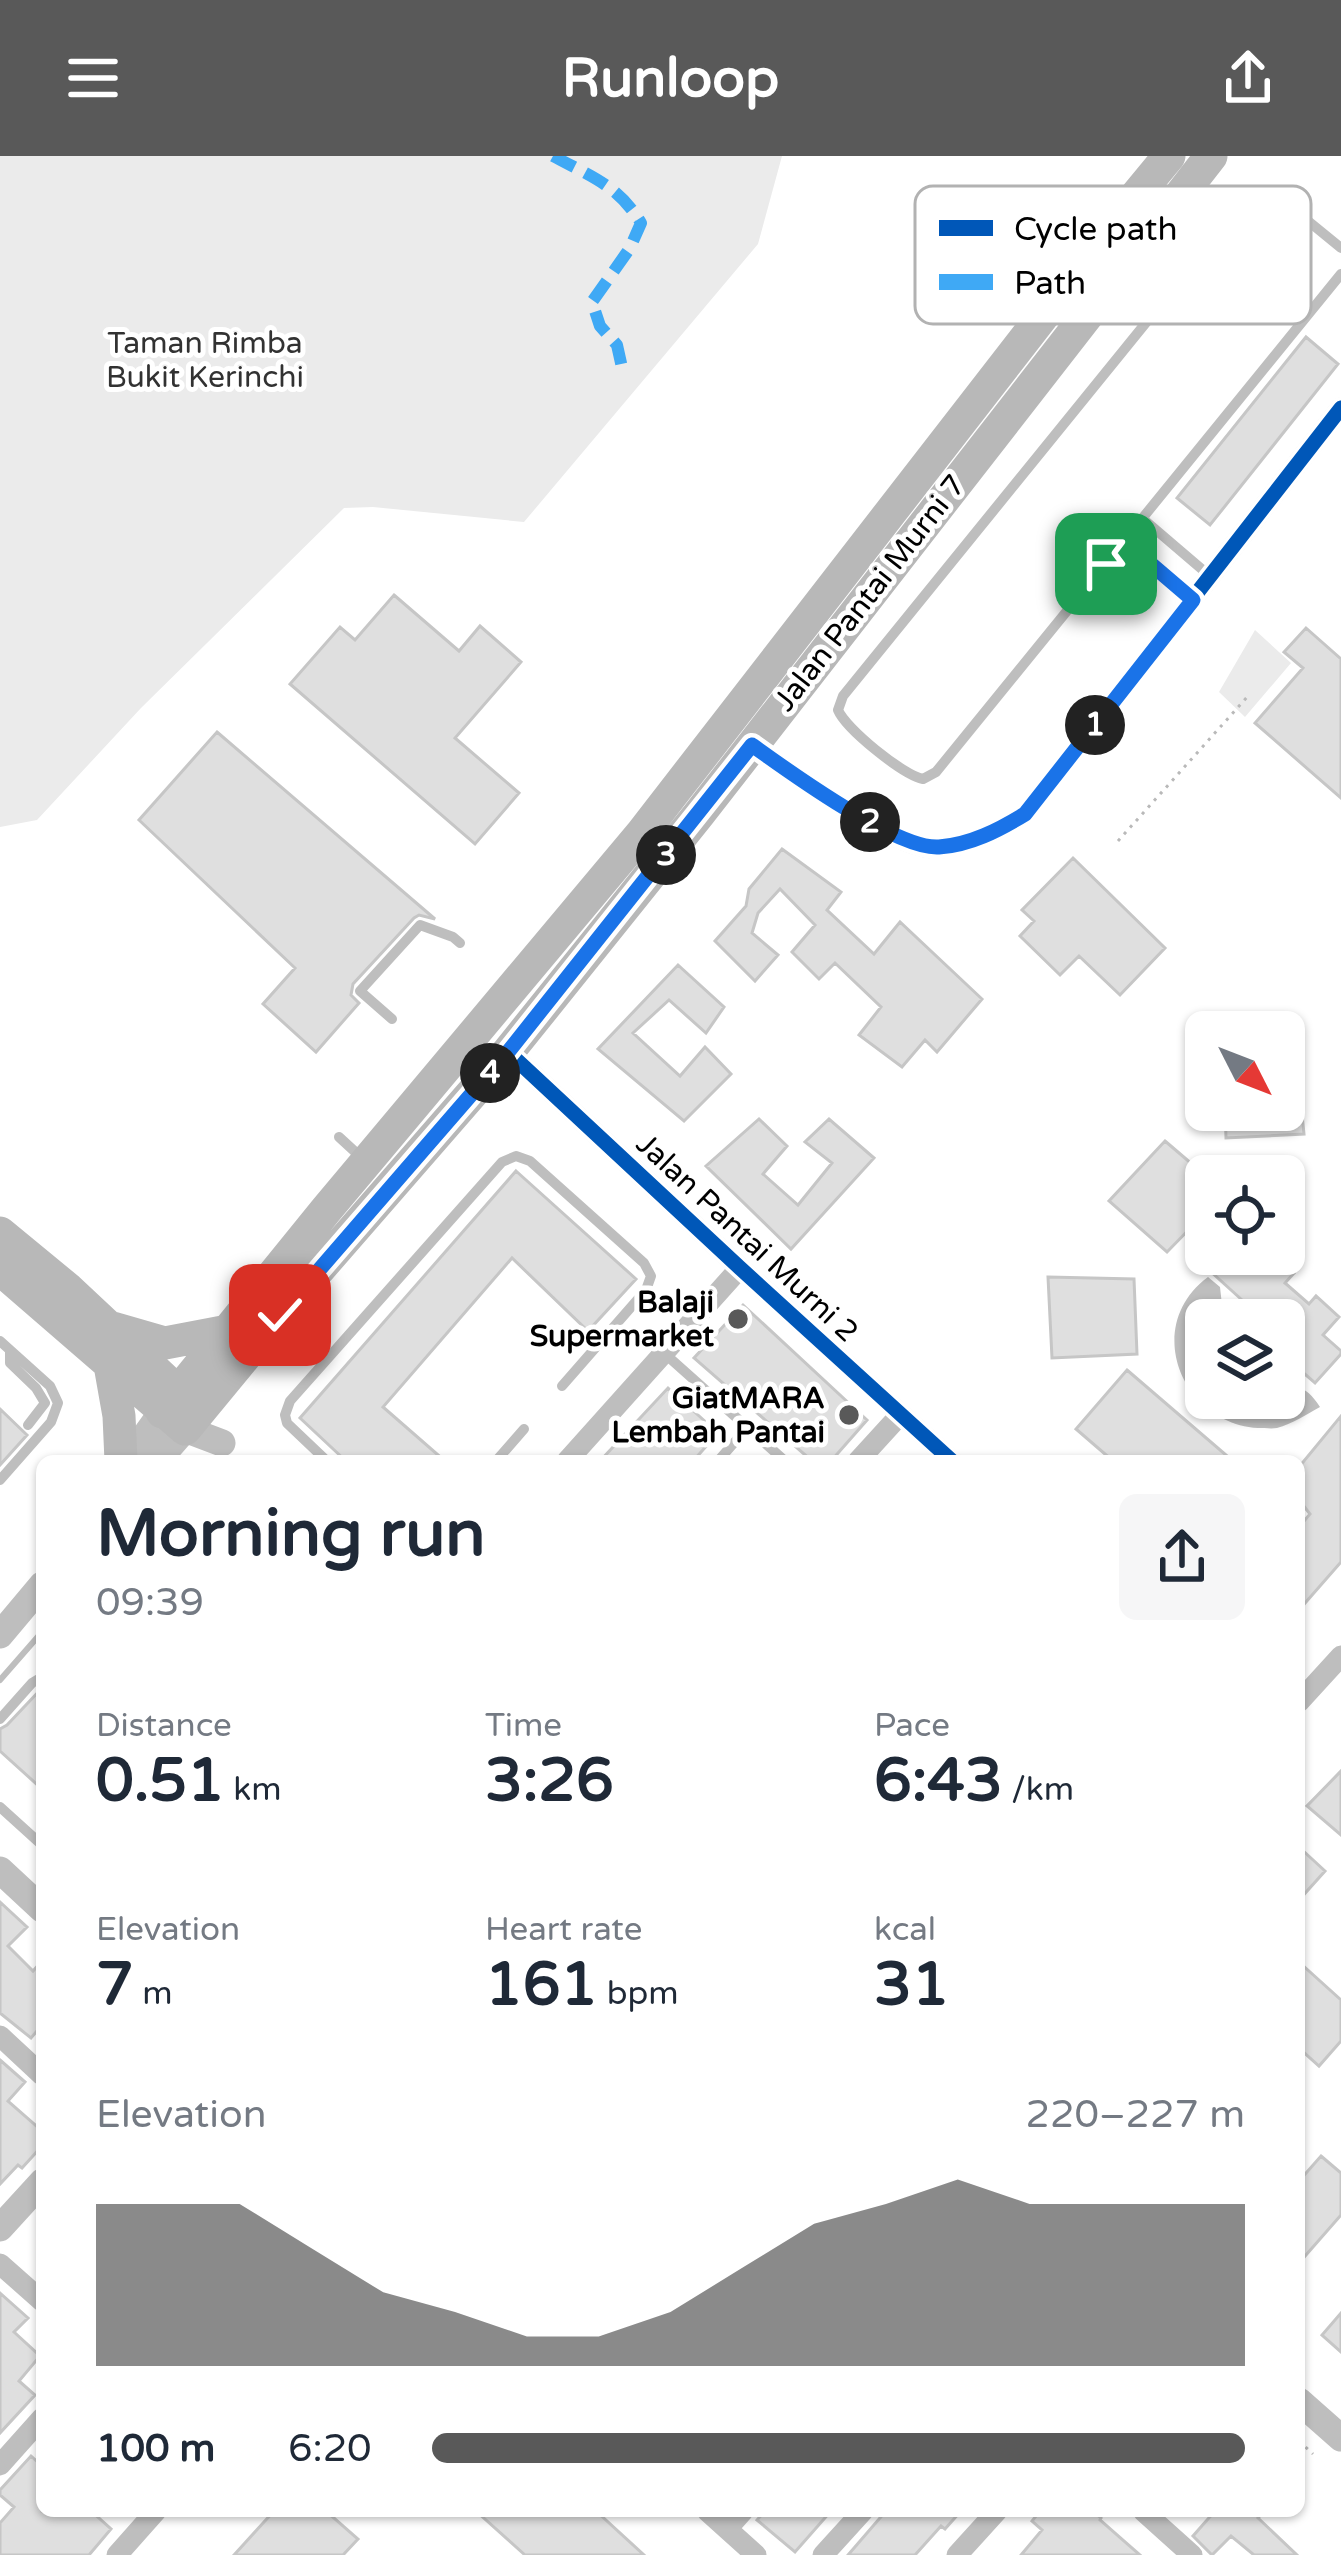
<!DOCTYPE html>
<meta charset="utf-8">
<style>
:root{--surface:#fff;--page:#f6f6f7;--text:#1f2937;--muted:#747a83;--accent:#595959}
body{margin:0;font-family:"Varela Round",sans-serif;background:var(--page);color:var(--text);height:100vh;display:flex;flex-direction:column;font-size:45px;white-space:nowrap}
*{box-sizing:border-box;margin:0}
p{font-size:39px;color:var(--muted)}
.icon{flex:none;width:66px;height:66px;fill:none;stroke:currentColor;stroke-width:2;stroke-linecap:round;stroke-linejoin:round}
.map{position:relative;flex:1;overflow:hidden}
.panel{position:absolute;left:36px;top:1299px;width:1269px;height:1062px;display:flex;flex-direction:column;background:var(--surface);border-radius:18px;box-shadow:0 3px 9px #0004}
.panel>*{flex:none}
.needle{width:78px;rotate:132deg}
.buttons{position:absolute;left:1185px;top:855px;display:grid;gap:24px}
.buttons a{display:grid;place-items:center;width:120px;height:120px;border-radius:18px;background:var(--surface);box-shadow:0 3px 9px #0004;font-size:60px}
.pin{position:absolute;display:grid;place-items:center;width:102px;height:102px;color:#fff;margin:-51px;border-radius:24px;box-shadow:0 6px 18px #0006}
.km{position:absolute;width:60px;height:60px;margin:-30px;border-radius:50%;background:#222;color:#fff;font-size:33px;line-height:60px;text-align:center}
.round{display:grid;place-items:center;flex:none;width:126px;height:126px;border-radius:18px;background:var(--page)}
.head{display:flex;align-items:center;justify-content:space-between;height:204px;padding:0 60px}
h1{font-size:66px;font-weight:700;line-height:90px}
.stats{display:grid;grid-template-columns:repeat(3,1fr);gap:18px;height:204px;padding:12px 60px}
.stats div{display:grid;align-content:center}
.stats b{font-size:60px;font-weight:700}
.stats small{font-size:33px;font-weight:400}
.stats p{font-size:33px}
.chart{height:336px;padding:24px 60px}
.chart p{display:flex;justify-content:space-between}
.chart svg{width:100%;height:216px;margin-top:12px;fill:var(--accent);opacity:.7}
ul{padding:0 60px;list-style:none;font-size:39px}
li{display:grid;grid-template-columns:192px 144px 1fr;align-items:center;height:90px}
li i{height:30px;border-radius:15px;background:var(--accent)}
header{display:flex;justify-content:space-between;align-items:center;height:156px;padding:0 60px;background:var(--accent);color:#fff;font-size:54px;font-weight:700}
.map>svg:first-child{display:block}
</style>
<header><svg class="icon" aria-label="menu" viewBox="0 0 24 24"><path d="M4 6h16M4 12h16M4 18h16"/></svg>Runloop<svg class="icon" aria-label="share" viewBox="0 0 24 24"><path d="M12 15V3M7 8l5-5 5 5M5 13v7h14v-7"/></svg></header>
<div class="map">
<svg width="1341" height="2399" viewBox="0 0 1341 2399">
<rect width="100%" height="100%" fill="#fff"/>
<!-- green -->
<path fill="#ebebeb" d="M0,0h782l-24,88 -234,278 -151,-15 -29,1 -203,200 -104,112 -37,7z
M1255,474l36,33 -46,54 -26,-25z"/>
<!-- water -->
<path fill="#bebebe" d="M1208,1121l12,10 2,18 -6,15h-10v78h78v-8c19,-6 26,2 36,17 -13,7 -28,17 -43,21 -5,1 -13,0 -19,0 -77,-5 -116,-102 -50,-151z"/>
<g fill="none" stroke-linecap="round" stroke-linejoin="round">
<!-- stream -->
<path stroke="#bebebe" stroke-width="6" d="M190,1305l1,-1
M0,1524l42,-48"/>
</g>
<!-- building -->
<path fill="#dfdfdf" stroke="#c6c6c6" stroke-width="3" d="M1306,181l32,27 -128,161 -33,-27z
M394,439l65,56 21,-25 41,36 -66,76 64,55 -44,51 -185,-160 50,-57 15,13z
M1306,472l35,31v139l-86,-75 48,-55 -19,-16z
M217,576l218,187 -16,-4 -5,3 -61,66 -2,11 8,8 -43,49 -53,-48 32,-36 -156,-148z
M782,693l59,43 -14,18 47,44 26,-32 82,77 -45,53 -12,-12 -23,27 -43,-32 22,-28 -46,-44 -16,16 -27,-27 23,-27 -35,-36 -22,24 -6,20 26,22 -23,26 -40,-40 31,-35 3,-17z
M1073,702l92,90 -45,47 -41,-39 -19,19 -40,-39 14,-15 -12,-11z
M678,809l46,42 -18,26 -37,-33 -36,33 47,43 25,-29 26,27 -47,47 -86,-72z
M1298,918l6,60 -78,4 -1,-28h59v-35z
M759,963l28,27 -24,28 35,31 34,-42 -27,-21 24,-23 45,39 -83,91 -85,-83z
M1165,985l41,35v36l-39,40 -58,-51z
M516,1015l120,108 -48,52 -76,-73 -129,149 62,54h-99l-46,-43z
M1225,1098h8l10,10 9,-10h21l21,19 -9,10 24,21 7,-8 23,21 -16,18 18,16v3l-26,29 -31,-27v-36h-40l-11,-10 9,-10 -32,-29z
M1048,1121l86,2 3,75 -85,4z
M743,1149l124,115 -36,41h-19l-118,-103z
M1127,1214l106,91h-120l-37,-32z
M668,1232l50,45 -25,28h-93z
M0,1253l27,26 -27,30z
M1341,1260v146l-42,48v-83l11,-13 -11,-14v-33z
M42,1532v101l-42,-38v-22l7,-4z
M1341,1615v64l-34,-29z
M1299,1691l26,24 -26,29z
M0,1746l27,25 -19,19 25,25 9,-10v64l-11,13 -31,-25z
M1299,1806l42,38v41l-22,25 -20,-18z
M0,1904l25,22 -17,19 34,30v15l-20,22 -4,-3 -18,19z
M1321,2000l20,17v42l-42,48v-82z
M0,2137l28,25 -14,14 26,24 -21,25 16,14 -35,38z
M1341,2157v39l-19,-17z
M31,2300l11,10v45h49l20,18 -22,26h-89v-32l14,-16 -14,-12v-5z
M274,2355h52l32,28 -15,16h-109z
M476,2355h120l48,44h-119z
M765,2355h66l-36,41 -38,-32z
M886,2355h75l-16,18 -4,-3 -26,29h-67z
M1040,2355h53l8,7 -1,2 40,35h-119l21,-25 -10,-9z
M1215,2355h49l-6,7 39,37h-43l-23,-19 -19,19 -19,-19z"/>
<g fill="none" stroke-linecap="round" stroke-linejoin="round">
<!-- path -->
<path stroke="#b9b9b9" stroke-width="3" stroke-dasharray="3 6" stroke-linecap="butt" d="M1118,685l131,-146
M1299,2285l14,13"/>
<!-- service -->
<path stroke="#bebebe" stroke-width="10" d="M1341,92l-66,-54 -14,-4 -13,7 -405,499 -5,14c8,19 65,65 85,69l13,-7 405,-498
M1142,362l69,59
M1124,385l67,57
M392,863l-32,-28 60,-66 33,12 7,6
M339,981l25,23
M0,1185l50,45 8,17 -7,19 -51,58
M10,1194v13l26,25 9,15 -17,22
M664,1197l121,108
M327,1305l-40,-38 -2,-8 5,-14 212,-239 14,-6 14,5 114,102 7,13 -5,14 -84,96
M496,1305l28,-32
M718,1305l29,-33
M0,1563l32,-36 10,-6
M0,1651l42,38"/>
<!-- minor -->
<path stroke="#bebebe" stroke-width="21" d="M753,589c39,29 133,98 179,103 25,2 69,-17 88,-32 10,-7 18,-18 25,-28l296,-380
M508,896l232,216 212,193
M567,1305l173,-193
M858,1305l42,-46
M1299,1546l42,-46
M0,1880l42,39
M0,2108l42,37
M0,2309l42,-47
M707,2355l49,44
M1143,2355l49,44
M727,2373l16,-18
M117,2399l39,-44
M823,2399l40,-44
M957,2399l40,-44"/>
<!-- tertiary -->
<path stroke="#bebebe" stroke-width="27" d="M127,1305l35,-49
M157,1305l28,-32 37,14
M0,1479l42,-50
M0,1714l42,39
M0,2072l42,-46
M1299,2245l42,37"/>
<!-- secondary -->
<path stroke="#b8b8b8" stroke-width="33" d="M0,1077l68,56 125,117
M0,1113l185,160 94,-114 229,-263 191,-238 512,-658
M113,1172l52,15 63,-12
M110,1209l9,51 2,45
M162,1256l164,-202 316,-377 489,-631 38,-46"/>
<!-- quiet -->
<path stroke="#3fa9f5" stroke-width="12" stroke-dasharray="24 12" stroke-linecap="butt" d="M553,0c37,20 65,29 88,67l-11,25 -38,54 8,24 17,19 6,27"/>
<defs>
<path id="cycleway" d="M753,589c39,29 133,98 179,103 25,2 69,-17 88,-32 10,-7 18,-18 25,-28l296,-380
M508,896l232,216 212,193"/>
</defs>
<!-- cycleway casing -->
<use href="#cycleway" stroke="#fff" stroke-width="22"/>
<!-- cycleway -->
<use href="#cycleway" stroke="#0057b8" stroke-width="15"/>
</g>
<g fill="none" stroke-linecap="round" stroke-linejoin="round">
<defs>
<path id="route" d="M280,1159l228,-263 244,-307c36,26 145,105 187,102 31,-2 60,-17 86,-33l168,-214 -69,-59 -18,23"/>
</defs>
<!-- route casing -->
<use href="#route" stroke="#fff" stroke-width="24"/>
<!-- route -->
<use href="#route" stroke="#1a73e8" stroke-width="15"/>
</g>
<!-- markers -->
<g fill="#595959" stroke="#fff" stroke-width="4.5">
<circle cx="738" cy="1163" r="12"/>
<circle cx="849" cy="1259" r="12"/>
</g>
<g text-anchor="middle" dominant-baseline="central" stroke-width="10" stroke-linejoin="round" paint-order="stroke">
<!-- park labels -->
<g font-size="30" fill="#323232" stroke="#fff">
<text x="205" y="187">Taman Rimba<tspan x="205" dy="34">Bukit Kerinchi</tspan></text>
</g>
<!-- street labels -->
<g font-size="30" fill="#000" stroke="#fff">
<text transform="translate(870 437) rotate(-52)">Jalan Pantai Murni 7</text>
<text transform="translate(747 1082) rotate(43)">Jalan Pantai Murni 2</text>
</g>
<!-- poi labels -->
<g font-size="30" font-weight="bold" fill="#000" stroke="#fff" text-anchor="end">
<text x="714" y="1146">Balaji<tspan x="714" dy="34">Supermarket</tspan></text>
<text x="825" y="1242">GiatMARA<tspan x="825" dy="34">Lembah Pantai</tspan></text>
</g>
</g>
<!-- legend -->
<rect x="915" y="30" width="396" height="138" rx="18" fill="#fff" stroke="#b2b2b2" stroke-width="3"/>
<rect x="939" y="64" width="54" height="16" fill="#0057b8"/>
<rect x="939" y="118" width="54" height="16" fill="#3fa9f5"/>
<g font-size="33" fill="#000">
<text x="1014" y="84">Cycle path</text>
<text x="1014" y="138">Path</text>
</g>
</svg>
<div class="buttons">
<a><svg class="needle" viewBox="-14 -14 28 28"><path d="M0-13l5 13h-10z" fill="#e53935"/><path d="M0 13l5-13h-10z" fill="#747a83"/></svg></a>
<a><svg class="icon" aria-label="locate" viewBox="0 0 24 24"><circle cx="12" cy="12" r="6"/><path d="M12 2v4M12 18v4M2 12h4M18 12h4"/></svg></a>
<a><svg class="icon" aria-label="layers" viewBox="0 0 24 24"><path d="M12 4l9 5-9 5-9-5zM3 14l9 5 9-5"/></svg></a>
</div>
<div class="pin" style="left:1106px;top:408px;background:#1e9e55"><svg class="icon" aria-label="arrive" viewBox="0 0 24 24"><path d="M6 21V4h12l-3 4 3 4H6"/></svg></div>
<div class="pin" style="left:280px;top:1159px;background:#d93025"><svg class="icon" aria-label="check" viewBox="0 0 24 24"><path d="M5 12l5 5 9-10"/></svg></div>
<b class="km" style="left:1095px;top:569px">1</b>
<b class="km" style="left:870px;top:666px">2</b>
<b class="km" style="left:666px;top:699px">3</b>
<b class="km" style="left:490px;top:917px">4</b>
<section class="panel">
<div class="head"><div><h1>Morning run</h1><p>09:39</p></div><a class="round"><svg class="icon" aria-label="share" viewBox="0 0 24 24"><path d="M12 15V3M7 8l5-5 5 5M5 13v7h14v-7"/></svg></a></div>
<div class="stats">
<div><p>Distance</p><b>0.51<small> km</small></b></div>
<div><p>Time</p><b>3:26</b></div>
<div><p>Pace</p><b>6:43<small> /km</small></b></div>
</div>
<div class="stats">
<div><p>Elevation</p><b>7<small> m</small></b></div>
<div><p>Heart rate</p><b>161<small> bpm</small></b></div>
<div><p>kcal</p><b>31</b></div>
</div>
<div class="chart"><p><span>Elevation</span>220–227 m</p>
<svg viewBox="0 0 160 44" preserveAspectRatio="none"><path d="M0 44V11L10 11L20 11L30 20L40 29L50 33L60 38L70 38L80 33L90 24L100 15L110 11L120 6L130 11L140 11L150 11L160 11V44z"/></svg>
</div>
<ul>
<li><b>100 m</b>6:20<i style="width:100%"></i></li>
</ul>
</section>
</div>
